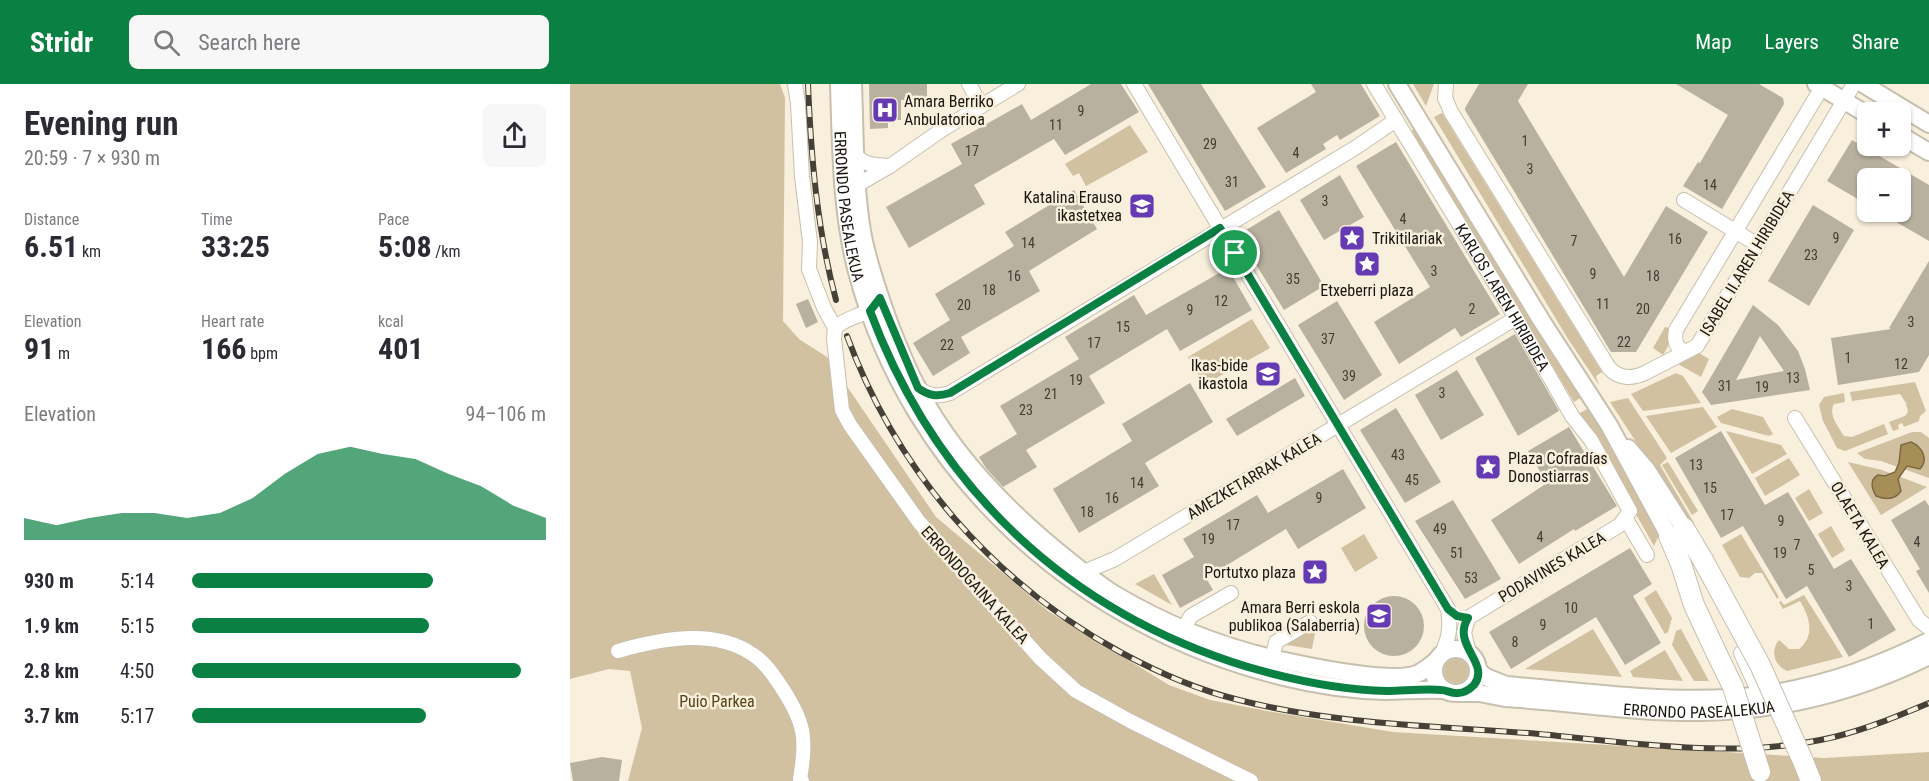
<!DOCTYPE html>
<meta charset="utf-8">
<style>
:root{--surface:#fff;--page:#f7f7f7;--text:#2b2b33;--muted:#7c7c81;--accent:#0b8043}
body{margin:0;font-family:"Roboto Condensed",sans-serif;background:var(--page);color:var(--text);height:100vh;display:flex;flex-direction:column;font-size:22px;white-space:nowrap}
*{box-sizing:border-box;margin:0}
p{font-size:20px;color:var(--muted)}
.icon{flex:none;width:33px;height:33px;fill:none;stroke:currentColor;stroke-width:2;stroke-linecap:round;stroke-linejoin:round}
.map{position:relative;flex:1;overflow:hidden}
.panel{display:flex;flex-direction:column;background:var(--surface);width:570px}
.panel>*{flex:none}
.fabs{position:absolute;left:1287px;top:18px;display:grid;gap:12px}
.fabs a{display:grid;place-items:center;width:54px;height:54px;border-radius:9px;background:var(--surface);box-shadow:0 2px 4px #0004;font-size:30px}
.pin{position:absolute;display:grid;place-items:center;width:51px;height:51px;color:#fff;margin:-26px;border:3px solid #fff;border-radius:50%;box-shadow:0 2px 6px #0007}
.round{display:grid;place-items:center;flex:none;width:63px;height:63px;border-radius:9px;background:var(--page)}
.headline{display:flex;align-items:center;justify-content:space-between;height:102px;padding:0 24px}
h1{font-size:33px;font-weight:700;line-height:45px}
.metrics{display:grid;grid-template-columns:repeat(3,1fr);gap:9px;height:102px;padding:6px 24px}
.metrics div{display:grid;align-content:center}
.metrics b{font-size:30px;font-weight:700}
.metrics small{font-size:16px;font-weight:400}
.metrics p{font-size:16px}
.chart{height:168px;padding:12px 24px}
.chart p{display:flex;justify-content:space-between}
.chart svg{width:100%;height:108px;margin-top:6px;fill:var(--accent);opacity:.7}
ul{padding:0 24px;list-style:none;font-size:20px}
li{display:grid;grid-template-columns:96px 72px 1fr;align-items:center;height:45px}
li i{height:15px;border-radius:8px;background:var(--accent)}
header{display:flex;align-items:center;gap:36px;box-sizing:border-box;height:84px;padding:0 30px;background:var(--accent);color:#fff}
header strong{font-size:28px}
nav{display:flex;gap:33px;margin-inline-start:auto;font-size:21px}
.search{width:420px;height:54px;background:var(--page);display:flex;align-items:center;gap:15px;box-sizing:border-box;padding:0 21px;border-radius:9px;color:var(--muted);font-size:22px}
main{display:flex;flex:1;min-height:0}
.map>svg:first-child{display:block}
</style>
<header>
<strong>Stridr</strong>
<div class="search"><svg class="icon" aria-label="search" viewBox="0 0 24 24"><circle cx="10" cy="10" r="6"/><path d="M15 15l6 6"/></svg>Search here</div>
<nav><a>Map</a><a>Layers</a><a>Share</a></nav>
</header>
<main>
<section class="panel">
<div class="headline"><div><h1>Evening run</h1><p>20:59 · 7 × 930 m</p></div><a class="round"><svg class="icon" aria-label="share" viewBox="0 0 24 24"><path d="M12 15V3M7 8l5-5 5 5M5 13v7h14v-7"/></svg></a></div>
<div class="metrics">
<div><p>Distance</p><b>6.51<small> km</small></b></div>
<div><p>Time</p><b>33:25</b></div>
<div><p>Pace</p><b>5:08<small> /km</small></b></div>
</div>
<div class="metrics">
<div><p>Elevation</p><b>91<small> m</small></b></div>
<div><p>Heart rate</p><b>166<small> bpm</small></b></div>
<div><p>kcal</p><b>401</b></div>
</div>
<div class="chart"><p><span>Elevation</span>94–106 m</p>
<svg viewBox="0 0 160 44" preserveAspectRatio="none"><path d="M0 44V35L10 38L20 35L30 33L40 33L50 35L60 33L70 27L80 17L90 9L100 6L110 9L120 11L130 17L140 22L150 30L160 35V44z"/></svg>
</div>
<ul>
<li><b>930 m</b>5:14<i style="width:68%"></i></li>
<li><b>1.9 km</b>5:15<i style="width:67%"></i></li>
<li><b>2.8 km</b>4:50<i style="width:93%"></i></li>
<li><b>3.7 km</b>5:17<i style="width:66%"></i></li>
</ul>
</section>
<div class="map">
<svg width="1359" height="697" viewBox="0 0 1359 697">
<rect width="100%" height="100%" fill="#f8efdd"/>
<!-- green -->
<path fill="#d1c1a0" d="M0,0h210l5,14 -2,223 16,18 28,18 109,160 112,94 121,74 41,15 57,11 126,21 431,26 105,-6v29h-1301l14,-53 -12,-57 -21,-2 -39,10z
M843,0h21l-8,22z
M872,29l160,259 -6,4 3,9 -31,-46 -134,-222z
M560,41l18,27 -62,34 -7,-13 -6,3 -8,-12z
M845,45l167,268 -8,5 -163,-271z
M682,235l18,29 -66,37 -16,-28z
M1095,243l4,1 -1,9 2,6 -7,12 -10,-7z
M1129,269l10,6 -8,18 -23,-13z
M1106,289l7,3 18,27 -58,8 -12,-17z
M1345,298l11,29 -6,5 -1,5 -15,6 -2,-4 -4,2 1,4 -6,2 -4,-9 16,-6 3,-4 -2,-9 -6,-9 -48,7 -2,-9z
M1274,309l1,9 -11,2c-6,11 4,22 10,32l8,1 32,-13 4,10 -43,17 -8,-3 -14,-27 -4,-16 5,-8z
M1058,314l39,60 -7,7 34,58 -4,2 -80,-123z
M1133,323l14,20 -46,26 -25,-37z
M1019,324l72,123 -7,15 -47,-83 -32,-47z
M1162,325l31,8 10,17 -4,2 -48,-13 -4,-6z
M1156,347l55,14 6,9 -35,20z
M1342,348h9l8,6v40l-48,-17 -16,-2 -8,-6z
M1219,374l11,17 -35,21 -10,-18z
M1098,378l30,49 -6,4 -30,-50z
M1278,378l34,8 45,17 -46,28z
M1239,405l14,24 -14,8 -14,-23z
M1261,442l14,24 -13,8 -14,-24z
M794,450l14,24 -23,14 -14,-24z
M1171,450l38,63 -2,2 -15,-26h-7l-6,5 -9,-1 -18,-32z
M584,490l18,31 -37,-21z
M1086,506l16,28 -4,14 -3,2 -21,-36z
M1234,511l39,62 -56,14c-13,-6 -17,-20 -8,-31l10,9h10c17,-14 10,-33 1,-48l-17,8 -4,-7 2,-1 3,4z
M743,531l4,8 -5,26 -31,-5z
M1023,545l29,48 -97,-8z
M1111,545l28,52h-15l-22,-36 4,-14z
M1095,566l18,31 -50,-4 -3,-6z
M874 587a12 12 0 1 1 24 0a12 12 0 1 1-24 0Z"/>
<!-- water -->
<path fill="#a78d56" stroke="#7c6941" stroke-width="1.5" d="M1341,358c11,5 18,17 9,27l-13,-3 -9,13 3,12c-6,9 -15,9 -25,5 -4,-7 -7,-16 2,-21l7,1 10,-4 4,-9 2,-18z"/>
<!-- building -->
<path fill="#b9b1a0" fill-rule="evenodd" d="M299,0h58v15l-26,1v20h-13v8l-18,1z
M521,0h30l18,28 -74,43 -11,-16 -80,46 11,19 -76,44 -23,-41 76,-43 -11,-20 71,-40 9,16z
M578,0h53l65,103 -41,24z
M741,0h50l19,32 -40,24 -3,-5 -14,9 3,5 -40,24 -29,-45 59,-36z
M909,0h49l-10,17 106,176 42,-71 42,26 -72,120h-25l-146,-242v-2z
M1106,0h83l24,14 1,6 -62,105 -39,-23 15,-24 2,1 28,-48z
M1282,56l77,45v56l-50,-29h21v-34h-32v27l-41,-24z
M826,58l104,172 -39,23 -6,-9 -56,36 -25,-42 56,-35 -74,-121z
M770,91l24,42 -40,23 -24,-40z
M504,106l23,39 -68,42 11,20 -79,46 9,16 -37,23 -20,-33 37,-23 -15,-26 79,-48 -9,-14z
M1243,121l41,25 -45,76 -41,-25z
M709,126l45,76 -40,24 -46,-75z
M1359,177v94l-10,17 -81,13 -7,-47 60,-9 -2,-1z
M658,184l24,42 -72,41 -13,-22 -78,47 16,27 -79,47 11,17 -34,20 -17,-19 -7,-11 38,-23 -17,-28 79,-47 -14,-22 69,-42 12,20z
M238,215l10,23 -12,6 -10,-24z
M767,217l45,74 -38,25 -46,-75z
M1183,221l25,20 20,26 7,18 5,21 -99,15 -9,-13zM1190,252l24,35 -48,9 10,-18z
M945,250l44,77 -41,25 -43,-78z
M887,286l27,45 -43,25 -26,-45z
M725,294l10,18 -68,40 -11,-17z
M620,299l23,39 -68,41 14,23 -80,47 -26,-44 79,-48 -10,-17z
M826,324l45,74 -36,21 -45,-73z
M999,343l48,79 -42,25 -1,-2 -55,35 -28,-44 56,-37 -19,-32z
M1151,347l44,74 23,-13 46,77 17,-10 45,71 -47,27 -42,-71 -21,13 -43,-73 -22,12 -46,-80z
M773,385l23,39 -68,41 -12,-20 -80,49 7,12 -33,18 -18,-33 32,-18 -11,-18 74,-44 11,18z
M883,416l48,79 -36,20 -50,-78z
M1355,416l4,6v87l-13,-22 4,-2 -29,-49z
M1060,464l22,36 -19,12 28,47 -36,22 -29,-48 -85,52 -22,-37z
M794 542a30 30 0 1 1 60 0a30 30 0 1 1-60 0Z
M32,673l20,3 -3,21h-46l-3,-18z"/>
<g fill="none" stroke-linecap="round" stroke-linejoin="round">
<defs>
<g id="minor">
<path d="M225,0l3,20 4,73 8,65 -1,27 15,39 11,20"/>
<path d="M399,0l12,22"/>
<path d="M564,0l314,525c3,18 1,30 -7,46"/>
<path id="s1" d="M804,0l142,234 56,98 19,24 39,71 -10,14 -152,93 -4,15 5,20"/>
<path d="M876,0l-1,14 6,14 158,256c10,11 23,11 36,5l52,-27 157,-262"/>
<path d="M286,72c10,10 21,9 34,10"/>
<path d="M279,96l8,5 33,-19 53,-37 75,-45"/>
<path d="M1114,116l74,45"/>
<path d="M305,220c-10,13 -28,12 -40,24l-1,11 8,71 8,15 69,97 121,136 36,33 54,30 121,60"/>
<path d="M1115,268c-10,-5 -11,-12 -9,-22l148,-246"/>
<path d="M348,304c11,8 19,9 32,5l405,-245 41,-28"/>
<path d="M1225,334l124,202 10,8"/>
<path d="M1056,435l21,36"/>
<path d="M514,488l31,-13 401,-241"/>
<path d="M614,544l7,-12 40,-23"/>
<path d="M48,567c41,-12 95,-23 134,3 13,8 22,22 30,34 23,35 25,51 18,91l2,2"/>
<path d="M1171,569l19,42"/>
<path d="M702,575l4,-17 34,-20"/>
</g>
<g id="major">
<path id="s2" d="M269,0c2,63 2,127 18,188 54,204 224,356 427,405 32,8 67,13 101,14 19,0 39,-2 58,-1"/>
<path d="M283,0c2,48 1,99 9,147 5,29 15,58 25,86 9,24 18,47 30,70 36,70 94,128 155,176 14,11 28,22 42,31 54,32 115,56 176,68 27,6 103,21 127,12 7,-3 13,-8 19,-13"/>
<path d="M827,0l146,239 66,102 60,111"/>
<path d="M1246,0l52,31"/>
<path d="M1293,0l66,40"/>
<path d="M1330,51l29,17"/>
<path d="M1058,364l19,22 37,58"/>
<circle cx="886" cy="587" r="22"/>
<path d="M908,587l8,6 20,8c73,6 149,17 223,13 69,-4 138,-26 200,-57"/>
<path id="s3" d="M890,609h19l26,5c65,4 131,15 196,14 80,-1 157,-21 228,-56"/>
</g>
<path id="highway" d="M1114,444l19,32
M1099,452l12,28 13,41 22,47
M1233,677l8,20"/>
</defs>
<!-- minor casing -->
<use href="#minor" stroke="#c8c0ae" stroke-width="16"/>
<!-- major casing -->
<use href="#major" stroke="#c8c0ae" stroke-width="20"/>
<!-- highway casing -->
<use href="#highway" stroke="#c8c0ae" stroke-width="22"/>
<!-- minor -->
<use href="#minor" stroke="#fff" stroke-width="14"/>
<!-- major -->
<use href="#major" stroke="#fff" stroke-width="16"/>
<!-- highway -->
<use href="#highway" stroke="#fff" stroke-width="20"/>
<defs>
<path id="rail" d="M238,0c3,73 9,145 28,216
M277,252c50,136 148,248 275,317 37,20 76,37 117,47 98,25 200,26 300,34 97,9 199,26 295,3 33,-8 64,-21 95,-34"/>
</defs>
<!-- rail casing -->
<use href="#rail" stroke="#454138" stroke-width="6"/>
<!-- rail -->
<use href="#rail" stroke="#f8efdd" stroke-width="4" stroke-dasharray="11" stroke-linecap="butt"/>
<defs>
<path id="highway-bridge" d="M1133,476l57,105 43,96
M1146,568l17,35 27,85"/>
</defs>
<!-- highway-bridge casing -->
<use href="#highway-bridge" stroke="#c8c0ae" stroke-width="22" stroke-linecap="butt"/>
<!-- highway-bridge -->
<use href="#highway-bridge" stroke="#fff" stroke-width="20"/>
</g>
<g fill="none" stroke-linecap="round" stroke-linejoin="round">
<defs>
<path id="route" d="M650,144l228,381 9,7 11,2c-17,27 23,45 6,67 -4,4 -10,8 -16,8 -6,1 -11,-3 -17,-3 -14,-2 -39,1 -54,1 -47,-1 -94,-11 -139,-24 -181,-55 -312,-180 -378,-356l10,-13 38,90c11,8 19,9 32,5z"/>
</defs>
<!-- route casing -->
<use href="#route" stroke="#fff" stroke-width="12"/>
<!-- route -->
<use href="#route" stroke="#0b8043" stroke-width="8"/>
</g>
<!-- icons -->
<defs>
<symbol id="hospital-square" viewBox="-11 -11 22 22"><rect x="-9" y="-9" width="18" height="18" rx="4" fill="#663ab2" stroke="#f8efdd"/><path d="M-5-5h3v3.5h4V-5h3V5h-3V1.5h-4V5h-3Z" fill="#fff"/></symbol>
<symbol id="school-square" viewBox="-11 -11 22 22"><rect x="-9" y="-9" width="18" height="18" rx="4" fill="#663ab2" stroke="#f8efdd"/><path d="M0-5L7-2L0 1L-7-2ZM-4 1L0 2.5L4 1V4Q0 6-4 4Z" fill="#fff"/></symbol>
<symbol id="sight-square" viewBox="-11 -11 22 22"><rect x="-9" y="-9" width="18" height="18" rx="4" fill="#663ab2" stroke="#f8efdd"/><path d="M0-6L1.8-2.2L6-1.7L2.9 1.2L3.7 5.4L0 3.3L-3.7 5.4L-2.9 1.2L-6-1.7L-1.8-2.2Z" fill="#fff"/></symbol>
</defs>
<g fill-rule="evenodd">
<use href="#hospital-square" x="300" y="11" width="30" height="30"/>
<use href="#school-square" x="557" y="107" width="30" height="30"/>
<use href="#sight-square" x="767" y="139" width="30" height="30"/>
<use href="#sight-square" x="782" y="165" width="30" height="30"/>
<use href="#school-square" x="683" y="275" width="30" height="30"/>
<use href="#sight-square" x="903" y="368" width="30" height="30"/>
<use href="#sight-square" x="730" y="473" width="30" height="30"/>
<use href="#school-square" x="794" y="517" width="30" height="30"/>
</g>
<g text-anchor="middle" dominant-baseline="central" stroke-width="5" stroke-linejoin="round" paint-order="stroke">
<!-- number labels -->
<g font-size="14" fill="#413d34">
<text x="511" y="27">9</text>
<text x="486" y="41">11</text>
<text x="955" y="57">1</text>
<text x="640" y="60">29</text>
<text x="402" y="67">17</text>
<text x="726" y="69">4</text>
<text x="960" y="85">3</text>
<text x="662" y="98">31</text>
<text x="1140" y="101">14</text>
<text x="755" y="117">3</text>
<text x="833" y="135">4</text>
<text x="1266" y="154">9</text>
<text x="1105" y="155">16</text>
<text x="1004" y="157">7</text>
<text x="458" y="159">14</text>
<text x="1241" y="171">23</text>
<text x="864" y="187">3</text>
<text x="1023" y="190">9</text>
<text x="444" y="192">16</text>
<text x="1083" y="192">18</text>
<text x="723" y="195">35</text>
<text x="419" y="206">18</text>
<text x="651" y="217">12</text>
<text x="1033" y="220">11</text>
<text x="394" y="221">20</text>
<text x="902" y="225">2</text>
<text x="1073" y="225">20</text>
<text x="620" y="226">9</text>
<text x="1341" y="238">3</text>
<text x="553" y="243">15</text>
<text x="758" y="255">37</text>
<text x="1054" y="258">22</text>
<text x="524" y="259">17</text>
<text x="377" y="261">22</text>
<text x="1278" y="274">1</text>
<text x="1331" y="280">12</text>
<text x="779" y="292">39</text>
<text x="1223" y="294">13</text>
<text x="506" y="296">19</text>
<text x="1155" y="302">31</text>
<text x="1192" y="303">19</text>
<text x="872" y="309">3</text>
<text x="481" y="310">21</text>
<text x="456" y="326">23</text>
<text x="828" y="371">43</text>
<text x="1126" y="381">13</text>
<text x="842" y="396">45</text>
<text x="567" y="399">14</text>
<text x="1140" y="404">15</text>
<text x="542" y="414">16</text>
<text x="749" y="414">9</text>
<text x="517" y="428">18</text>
<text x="1157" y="431">17</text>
<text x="1211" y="437">9</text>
<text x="663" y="441">17</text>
<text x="870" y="445">49</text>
<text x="970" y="453">4</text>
<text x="638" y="455">19</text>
<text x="1347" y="458">4</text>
<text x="1227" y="461">7</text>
<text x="887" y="469">51</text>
<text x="1210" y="469">19</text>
<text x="1241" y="486">5</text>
<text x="901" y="494">53</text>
<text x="1279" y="502">3</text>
<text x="1001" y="524">10</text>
<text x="1301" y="540">1</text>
<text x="973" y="541">9</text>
<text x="945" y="558">8</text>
</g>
<!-- poi labels -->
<g font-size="16" fill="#191610" stroke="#f8efdd" text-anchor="end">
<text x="334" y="17" text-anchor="start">Amara Berriko<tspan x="334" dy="18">Anbulatorioa</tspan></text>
<text x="552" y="113">Katalina Erauso<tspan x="552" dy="18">ikastetxea</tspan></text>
<text x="802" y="154" text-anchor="start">Trikitilariak</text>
<text x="797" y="206" text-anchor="middle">Etxeberri plaza</text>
<text x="678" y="281">Ikas-bide<tspan x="678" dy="18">ikastola</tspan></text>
<text x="938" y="374" text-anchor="start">Plaza Cofradías<tspan x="938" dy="18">Donostiarras</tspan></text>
<text x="726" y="488">Portutxo plaza</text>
<text x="790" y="523">Amara Berri eskola<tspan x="790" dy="18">publikoa (Salaberria)</tspan></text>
</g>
<!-- street labels -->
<g font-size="16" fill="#191610" stroke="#f8efdd">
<text stroke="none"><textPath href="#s2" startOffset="123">ERRONDO PASEALEKUA</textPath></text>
<text transform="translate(1177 179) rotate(-59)">ISABEL II.AREN HIRIBIDEA</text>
<text stroke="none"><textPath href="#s1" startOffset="249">KARLOS I.AREN HIRIBIDEA</textPath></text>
<text transform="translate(684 392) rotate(-31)">AMEZKETARRAK KALEA</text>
<text transform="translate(1290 441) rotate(59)">OLAETA KALEA</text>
<text transform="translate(982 483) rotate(-31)">PODAVINES KALEA</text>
<text transform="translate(405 501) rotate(48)">ERRONDOGAINA KALEA</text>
<text stroke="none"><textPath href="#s3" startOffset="240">ERRONDO PASEALEKUA</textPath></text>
</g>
<!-- park labels -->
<g font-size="16" fill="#564317" stroke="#f8efdd">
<text x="147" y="617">Puio Parkea</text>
</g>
</g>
</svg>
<div class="fabs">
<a>+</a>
<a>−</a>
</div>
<div class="pin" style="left:665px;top:169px;background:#1e9e55"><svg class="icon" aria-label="arrive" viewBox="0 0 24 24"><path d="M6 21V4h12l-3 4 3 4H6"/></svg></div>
</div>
</main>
